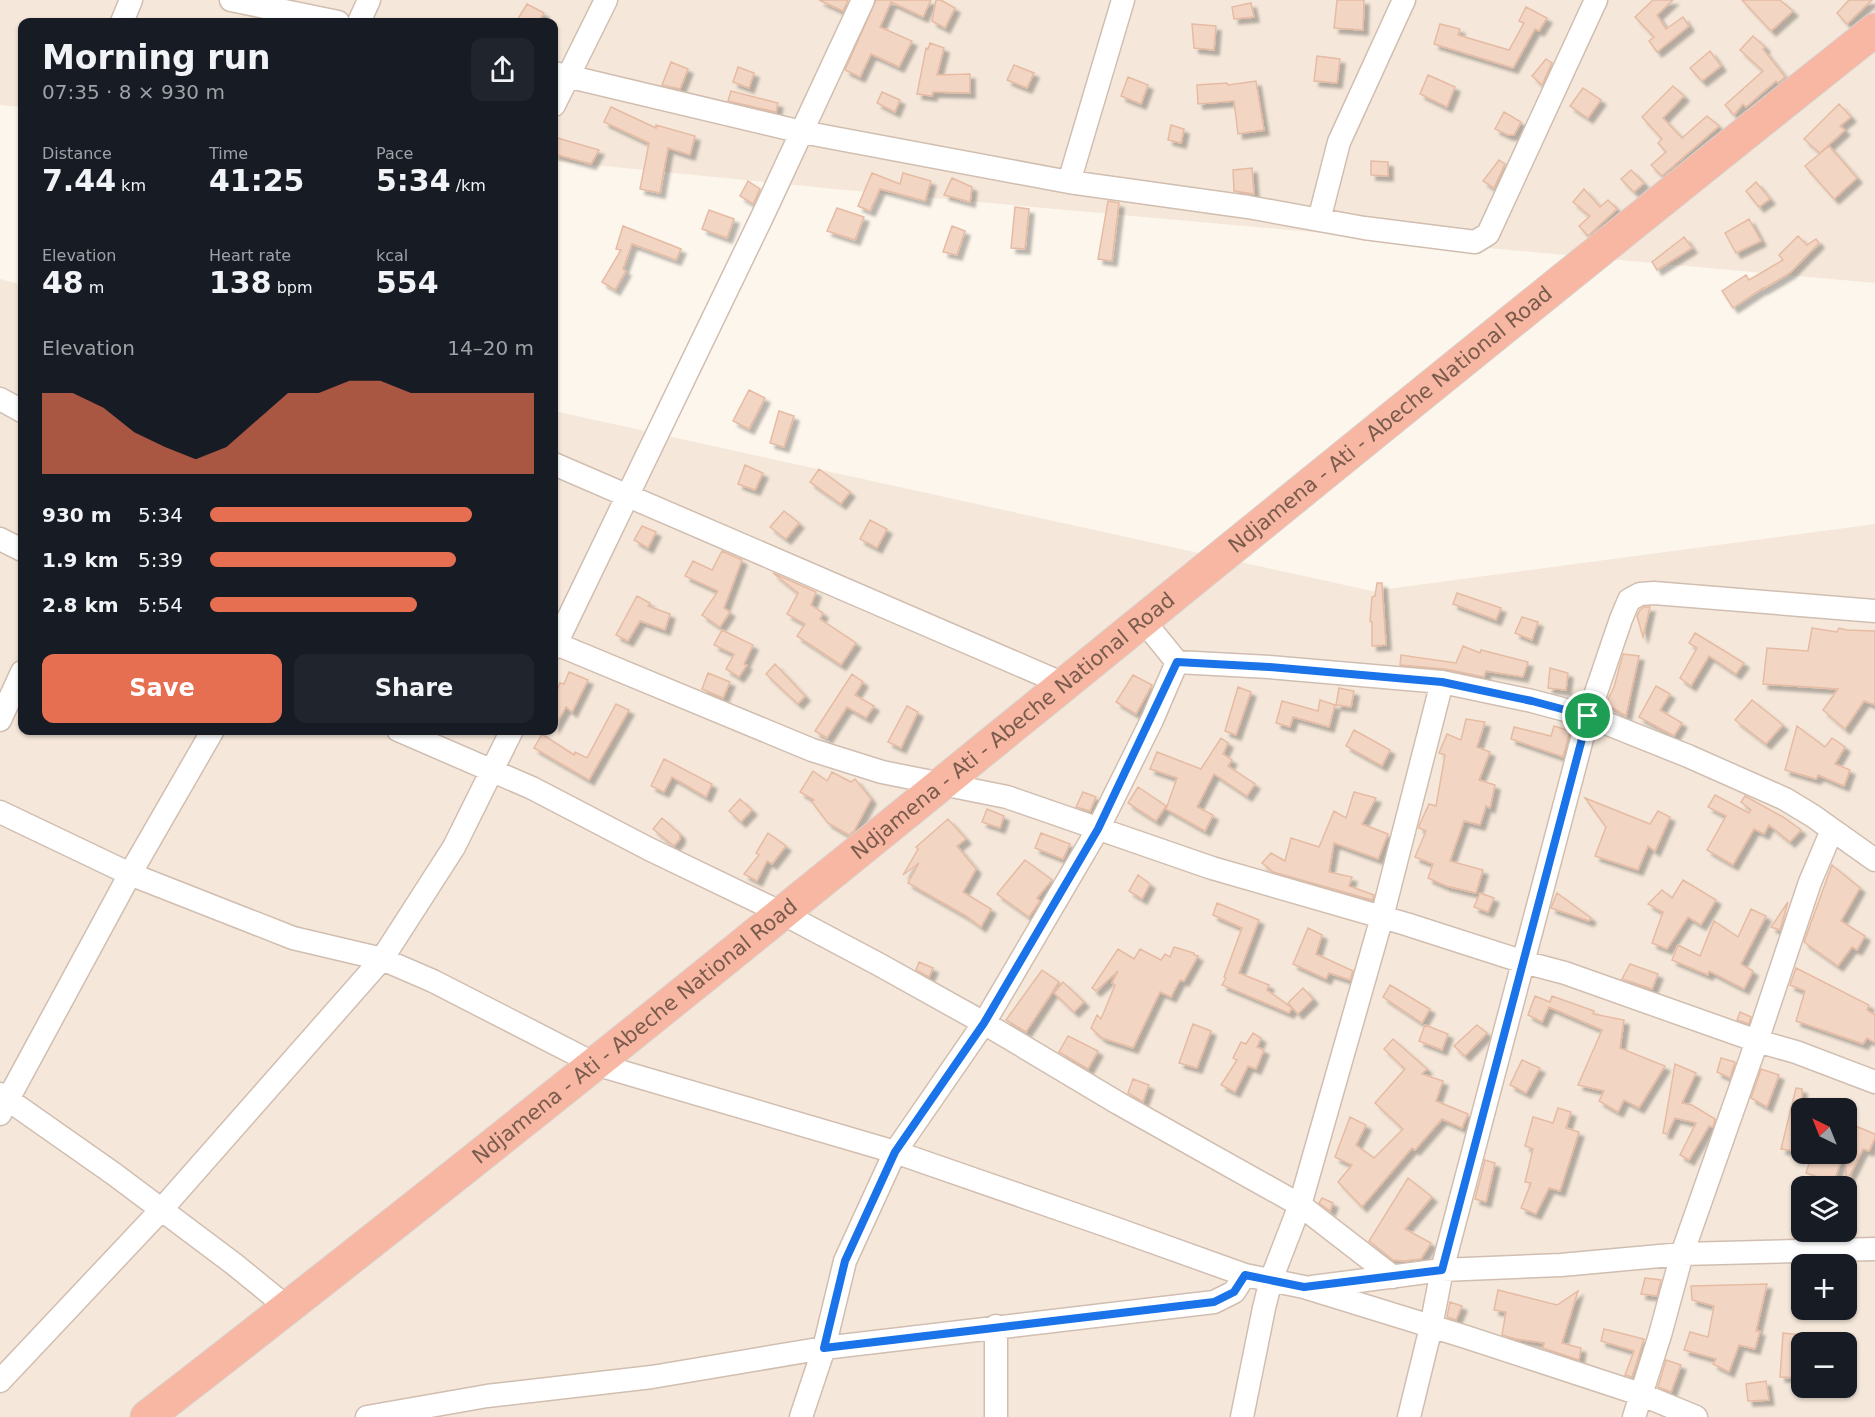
<!DOCTYPE html>
<meta charset="utf-8">
<style>
:root{--surface:#171b24;--page:#20242c;--text:#f1f3f6;--muted:#9ea1a6;--accent:#e76f51}
body{margin:0;font-family:"DejaVu Sans",sans-serif;background:var(--page);color:var(--text);height:100vh;display:flex;flex-direction:column;font-size:22px;white-space:nowrap}
*{box-sizing:border-box;margin:0}
p{font-size:20px;color:var(--muted)}
.icon{flex:none;width:33px;height:33px;fill:none;stroke:currentColor;stroke-width:2;stroke-linecap:round;stroke-linejoin:round}
.map{position:relative;flex:1;overflow:hidden}
.drawer{position:absolute;left:18px;top:18px;width:540px;height:717px;display:flex;flex-direction:column;background:var(--surface);border-radius:12px;box-shadow:0 2px 4px #0004}
.drawer>*{flex:none}
.needle{width:39px;rotate:317deg}
.controls{position:absolute;left:1791px;top:1098px;display:grid;gap:12px}
.controls a{display:grid;place-items:center;width:66px;height:66px;border-radius:12px;background:var(--surface);box-shadow:0 2px 4px #0004;font-size:30px}
.pin{position:absolute;display:grid;place-items:center;width:51px;height:51px;color:#fff;margin:-26px;border:3px solid #fff;border-radius:50%;box-shadow:0 2px 6px #0007}
.round{display:grid;place-items:center;flex:none;width:63px;height:63px;border-radius:12px;background:var(--page)}
.head{display:flex;align-items:center;justify-content:space-between;height:102px;padding:0 24px}
h1{font-size:33px;font-weight:800;line-height:45px}
.stats{display:grid;grid-template-columns:repeat(3,1fr);gap:9px;height:102px;padding:6px 24px}
.stats div{display:grid;align-content:center}
.stats b{font-size:30px;font-weight:800}
.stats small{font-size:16px;font-weight:400}
.stats p{font-size:16px}
.chart{height:168px;padding:12px 24px}
.chart p{display:flex;justify-content:space-between}
.chart svg{width:100%;height:108px;margin-top:6px;fill:var(--accent);opacity:.7}
.action{display:flex;gap:12px;margin-top:auto;padding:12px 24px}
.action a{flex:1;height:69px;border-radius:12px;background:var(--accent);color:#fff;font-size:24px;font-weight:800;line-height:69px;text-align:center}
.action a+a{background:var(--page);color:var(--text)}
ul{padding:0 24px;list-style:none;font-size:20px}
li{display:grid;grid-template-columns:96px 72px 1fr;align-items:center;height:45px}
li i{height:15px;border-radius:8px;background:var(--accent)}
.map>svg:first-child{display:block}
</style>
<div class="map">
<svg width="1875" height="1417" viewBox="0 0 1875 1417">
<defs>
<filter id="shadow"><feDropShadow dx="5" dy="5" stdDeviation="1.5" flood-color="#0004"/></filter>
</defs>
<rect width="100%" height="100%" fill="#fdf6ec"/>
<!-- residential -->
<path fill="#f5e8da" fill-rule="evenodd" d="M0,0h1875v283l-1041,-94 -280,-28v-139h-532v85l-22,-2z
M0,279l22,6v445h532v-319l818,180 503,-67v893h-1875zM1802,1108h44v46h-44zM1802,1186h44v46h-44zM1802,1264h44v46h-44zM1802,1342h44v46h-44z"/>
<!-- building -->
<path fill="#f3d5c3" stroke="#e6bba3" stroke-width="1.5" filter="url(#shadow)" d="M819,0h29l-5,11z
M876,0h55l-8,17 -32,-15 -11,25 32,14 -13,26 -28,-13 -11,23 -15,-7z
M936,0h5l14,8 -10,20 -13,-7z
M1337,0h27l-1,30 -29,-2z
M1653,0h20l-16,15 9,14 17,-12 6,9 -32,26 -8,-11 5,-4 -19,-20z
M1742,0h38l13,11 -22,20z
M1849,0h23l-25,24 -10,-11z
M1251,3l3,14 -20,2 -2,-12z
M527,4l17,9 -6,9h-22z
M1526,7l21,11 -8,13 -4,-2 -22,39 -79,-24 6,-20 20,5 -2,6 51,15 15,-27 -5,-2z
M1192,24l24,2 -2,24 -20,-2z
M1753,36l12,11 -2,2 22,28 -7,6 -2,-2 -30,26 -3,-3 -9,11 -9,-10 38,-34 -23,-21z
M930,43l14,5 -7,27 33,-1v19l-37,-1 -1,4 -15,-2 9,-46 2,1z
M1710,51l11,15 -19,15 -12,-13z
M1317,56l23,3 -3,24 -23,-2z
M1546,59l6,4 -10,22 -10,-9z
M671,62l17,7 -8,20 -18,-4z
M1014,65l20,8 -7,15 -20,-8z
M738,67l16,6 -5,15 -16,-6z
M1428,75l27,12 -8,20 -27,-13z
M1128,77l20,8 -7,19 -20,-8z
M1256,81l8,49 -26,4 -4,-33 -36,3 -1,-19 30,-2 1,2z
M1673,86l11,10 -21,22 19,20 25,-22 12,10 -57,50 -11,-11 15,-13 -8,-9 4,-4 -20,-22z
M1583,88l18,12 -13,18 -18,-12z
M731,91l47,12 -2,9 -48,-11z
M882,92l18,8 -5,12 -18,-9z
M1839,104l12,13 -11,9 5,4 -25,23 -16,-14z
M611,107l45,21v-3l39,11 -5,19 -22,-7 -8,45 -20,-4 9,-46 -45,-21z
M1504,112l17,10 -7,13h-6l-13,-6z
M1171,125l13,4 -3,14 -13,-3z
M554,137l45,13 -8,14 -37,-10z
M1829,146l28,32 -23,21 -29,-33z
M1499,160l6,4 -11,24 -11,-7z
M1371,161l17,1v14l-17,-1z
M1252,168l2,26 -20,-3 -1,-21z
M1631,170l13,13 -10,9 -13,-13z
M872,173l28,11 3,-11 28,8 -6,20 -45,-12 -10,22 -12,-5z
M952,178l20,9 -2,15 -26,-7z
M748,181l12,8 -7,15 -13,-8z
M1756,182l14,17 -11,8 -13,-16z
M1584,189l16,18 8,-7 9,9 -29,27 -9,-10 11,-10 -17,-14z
M1108,201l11,2 -7,58 -14,-2z
M1015,207l14,2 -4,40 -14,-1z
M837,208l27,9 -9,23 -28,-9z
M709,210l25,9 -7,19 -25,-9z
M1749,219l12,22 -25,12 -11,-20z
M623,226l58,23 -5,11 -44,-16 -9,25 3,2 -11,19 -13,-8 19,-32 -5,-1z
M952,226l13,5 -8,24 -14,-3z
M1798,236l9,9 9,-6 3,4 -29,30 -27,16v-1l-30,20 -11,-17 24,-16 3,5 34,-20 -4,-5z
M1684,237l8,11 -35,22 -5,-8z
M749,390l16,8 -16,31 -16,-8z
M779,411l15,5 -10,31 -14,-4z
M745,465l18,8 -8,17 -17,-6z
M819,469l31,23 -9,12 -31,-22z
M784,511l15,12 -13,16 -16,-12z
M870,520l17,9 -10,19 -17,-9z
M642,526l14,6 -8,16 -14,-8z
M722,551l20,9 -18,48 6,4 -10,15 -18,-12 16,-24 -33,-15 8,-15 19,9z
M773,573l43,19 -5,13 12,8 -3,6 36,24 -15,22 -44,-29 8,-12 -18,-10 11,-21z
M1377,583h5l4,62 -14,1v-24l-2,-1 2,-24 3,-1z
M1457,593l44,15 -5,12 -43,-16z
M637,596l13,7 -2,3 22,8 -5,16 -25,-9 -12,20 -12,-6z
M1644,607h6l-7,30 -6,-21 3,-6z
M1522,617l16,5 -6,18 -17,-7z
M1812,628l25,4 2,-4 8,2 28,1v74l-11,-4 -19,28 -22,-19 15,-21 -75,-5 4,-36 41,3z
M722,630l31,15 -9,19 3,1 -8,12 -13,-8 8,-15 -20,-9z
M1695,633l49,30 -8,11 -27,-18 -18,30 -11,-8 17,-30 -8,-5z
M1463,646l17,7 1,-3 47,12 -5,15 -37,-6 -2,6 -39,-8 -45,-4 1,-10 55,8z
M1623,654l16,2 -13,60 -20,-12 8,-17z
M775,664l30,32 -7,8 -32,-30z
M1550,668l18,5 -2,17 -18,-2z
M569,672l19,8 -16,32 -6,-5 -12,21v-30l6,-15 4,1z
M708,673l22,9 -7,16 -21,-9z
M852,674l11,8 -8,13 19,11 -8,12 -19,-11 -20,31 -12,-7z
M1133,675l19,10 -16,29 -20,-12z
M1656,686l14,8 -10,16 22,13 -8,13 -35,-19z
M1238,687l13,5 -15,43 -11,-4z
M1339,688l15,3 -3,16 -15,-2z
M1320,700l15,5 -6,22 -36,-10 -3,10 -14,-4 6,-22 36,10z
M1752,700l31,25 -17,19 -31,-24z
M616,704l13,6 -40,70 -55,-32 8,-14 32,21 1,-3 12,6z
M907,706l11,6 -17,36 -13,-6z
M1466,719l19,3 -8,25 13,5 -11,28 16,5 -5,23 -4,-2 -6,19 -16,-4 -14,40 33,9 -7,23 -30,-7 -18,-8 5,-14 -18,-7 11,-26 -7,-3v-2l10,-22 7,2 9,-51 -6,-2 8,-19 14,6z
M1554,726l16,5 -7,26 -52,-18 3,-12 37,9z
M1797,726l28,21 7,-9 13,9 -10,17 15,6 -6,16 -26,-11 -2,4 -31,-9z
M1354,730l36,20 -8,16 -36,-20z
M1221,738l7,5 -5,11 9,6 -4,6 27,18 -8,12 -33,-22 -17,33 16,8 -8,16 -39,-22 11,-31 -27,-9 7,-17 44,17z
M664,759l48,25 -6,13 -34,-20 -8,15 -13,-6z
M813,771l14,10 5,-9 19,10 4,-3 16,20 -17,32 -5,4 -21,-12 -16,-21 2,-2 -14,-8z
M1138,787l28,19 -10,15 -28,-18z
M1083,792l13,5 -6,14 -14,-4z
M1354,792l22,6 -14,26 26,10 -10,25 -44,-16 -5,29 23,5 -3,9 25,9 -2,5 -99,-28 -11,-9 9,-10 14,8 6,-23 28,9 15,-36 12,7z
M1715,795l34,18 2,-3 -10,-8 4,-6 38,21 18,13 -11,12 -21,-17 -5,9 -10,-5 -21,36 -26,-15 19,-34 -18,-9z
M1585,798l65,26 8,-13 12,6 -15,34 -7,-5 -10,24 -43,-14 11,-29z
M740,799l12,11 -11,12 -12,-11z
M987,809l17,7 -4,12 -18,-6z
M662,818l18,16v5l-6,7 -21,-17z
M948,819l18,20 -9,7 19,23 -13,23 28,17 -10,18 -15,-11 -58,-33 11,-20 -16,12 15,-26 -2,-2z
M768,833l18,13 -14,18 -5,-3 -10,20 -13,-7 15,-19 -3,-2z
M1041,833l29,11 -7,15 -28,-11z
M1025,860l27,20 -15,18 3,3 -11,16 -32,-23z
M1832,865l28,23 -19,33 24,15 -8,14 -5,-3 -14,19 -34,-24z
M1138,875l12,9 -8,15 -13,-8z
M1683,880l33,20 -15,25 -13,-8 -21,32 -15,-6 11,-31 -15,-8 14,-14 10,8z
M1480,893l14,5 -6,14 -14,-5z
M1557,893l34,25 -2,3 -38,-13z
M1788,902l-8,28 -9,-3z
M1217,903l42,17 -20,53 30,12 -2,5 25,18 -3,5 -67,-28 4,-7 -2,-1 18,-49 -29,-13z
M1751,909l15,7 -25,48 12,7 -9,18 -35,-18 -1,4 -36,-15 6,-15 22,11 14,-35 24,16z
M1308,928l14,7 -6,19 37,17 -3,9 -21,-7 -3,6 -33,-15z
M1174,947l20,6v2l4,1 -14,25 -4,-1 -9,17 -11,-5 -27,56 -31,-10 -11,-10 6,-13 4,4 14,-34 -3,-2 6,-12 -22,20 -4,-3 26,-39 16,10 6,-10 21,11 4,-6 5,3z
M919,962l14,6 -4,9 -13,-7z
M1630,964l28,10 -6,15 -30,-10z
M1796,968l73,37 -2,5 8,5v28l-8,-5 -4,6 -67,-23 9,-30 -15,-6z
M1042,970l17,12 -33,50 -20,-12z
M1063,982l21,20 -10,10 -20,-19z
M1390,985l40,24 -8,14 -39,-26z
M1303,988l10,11 -15,15 -10,-11z
M1535,996l15,6 2,-6 42,15 -1,3 31,6 -4,28 45,18 -26,42 -15,-8 -6,12 -19,-11 5,-10 -26,-6 24,-55 -53,-23 -7,15 -14,-7z
M1740,1012l11,5 -2,7 -12,-4z
M1193,1024l18,7 -14,37 -18,-5z
M1425,1025l23,9 -6,16 -23,-9z
M1477,1025l10,8 -22,23 -11,-10z
M1253,1033l8,5 -4,9 7,3 -8,19 -8,-3 -13,26 -14,-7 16,-25 -4,-2 8,-16 5,2z
M1068,1036l30,15 -10,18 -29,-17z
M1393,1039l34,30 -5,5 21,7 -7,20 32,13 -6,14 -20,-9 -27,31 -3,-2 -50,59 -24,-25 14,-17 -17,-8 15,-40 16,8 -10,20 18,13 29,-29 -28,-26 30,-34 -21,-20z
M1721,1058l14,4 -5,16 -13,-6z
M1522,1060l18,8 -14,25 -16,-8z
M1675,1064l21,9 -14,30 10,2 23,14 -2,8 -4,-1 -20,34 -9,-5 16,-32 -21,-5 -8,16 -4,-1z
M1761,1069l18,6 -12,32 -16,-9z
M1133,1079l16,6 -6,17 -15,-9z
M1796,1088l6,1v63l-21,-3z
M1558,1108l13,4 -5,16 13,4 -19,59 -11,-3 -13,26 -15,-6 10,-25 -6,-1 8,-33 -8,-3 8,-29 20,6z
M1853,1125l22,9v4l-6,13 -6,-2 -17,34v-40z
M1812,1154h31l-9,28 -28,-9z
M1485,1160l10,3 -9,39 -11,-3z
M1408,1178l24,19 -27,32 26,14 -10,16 -17,2 -11,-1 -24,-19z
M1322,1198l11,5 -3,8 -11,-8z
M1645,1278l16,2 -4,16 -16,-2z
M1767,1284l-11,47h4l-5,18 -16,-4 -10,27 -16,-8 3,-5 -32,-9 6,-18 18,5 6,-31 -22,-6 -1,-14z
M1498,1290l59,15 21,-14 -16,52 19,5 -2,12 -36,-12 1,-5 -28,-4 -14,-4 4,-23 -12,-2z
M1450,1302l12,4 -6,14 -9,-3z
M1604,1329l40,10 -12,38 -7,-2 9,-24 -33,-10z
M1783,1333l19,2v43l-22,-1z
M1666,1360l15,5 -10,27 -13,-5z
M1766,1381l3,19 -21,1 -2,-17z"/>
<g fill="none" stroke-linecap="round" stroke-linejoin="round">
<defs>
<path id="minor" d="M231,0l107,22
M122,22l9,-22
M359,22l10,-22
M554,73l248,59 267,50 179,25 116,21 111,14 13,-8 108,-234
M554,105l52,-105
M1069,182l54,-182
M1319,220l20,-78 65,-142
M0,399l22,12
M554,464l510,220
M0,539l22,11
M554,643l258,107 70,22 125,25 205,71 194,56 118,38 41,11 192,68 39,11 79,30
M554,648l209,-433 100,-215
M1177,662l92,5 173,15 90,19 56,15 100,40 97,43 28,17 62,44
M0,720l22,-48
M398,730l134,58 117,61 133,64 98,52 104,58 134,80 182,102 93,72
M0,812l130,62 163,64 89,21 51,22 162,83 300,88 216,75 134,48 59,12 162,50 174,57 56,23
M0,1094l114,80 120,90 54,44
M0,1114l130,-240 83,-144
M1312,1287l130,-17 119,-5 121,-11 193,-5
M996,1326v91
M0,1381l161,-171 221,-251 72,-112 58,-117
M367,1417l120,-21 165,-19 172,-29 390,-46 20,-10 11,-17
M801,1417l23,-69 21,-87 50,-109 89,-129 114,-194 54,-109 25,-58 -35,-43
M1242,1417l22,-109 7,-28 29,-75 82,-288 60,-235
M1409,1417l22,-90 11,-57 146,-554 33,-97 8,-19 11,-6 14,-1 221,18
M1634,1417l26,-82 22,-81 75,-213 53,-159 22,-52"/>
<g id="highway">
<path id="s1" d="M147,1417c584,-452 1149,-928 1728,-1387"/>
</g>
</defs>
<!-- minor casing -->
<use href="#minor" stroke="#d1beb0" stroke-width="25"/>
<!-- highway casing -->
<use href="#highway" stroke="#dad1cd" stroke-width="35"/>
<!-- minor -->
<use href="#minor" stroke="#fff" stroke-width="22"/>
<!-- highway -->
<use href="#highway" stroke="#f7b7a3" stroke-width="33"/>
</g>
<g fill="none" stroke-linecap="round" stroke-linejoin="round">
<defs>
<path id="route" d="M1177,662l92,5 173,15 90,19 56,15 -146,554 -138,17 -59,-12 -11,17 -20,10 -390,46 21,-87 50,-109 89,-129 114,-194z"/>
</defs>
<!-- route casing -->
<use href="#route" stroke="#fff" stroke-width="12"/>
<!-- route -->
<use href="#route" stroke="#1a73e8" stroke-width="8"/>
</g>
<g text-anchor="middle" dominant-baseline="central" stroke-width="6" stroke-linejoin="round" paint-order="stroke">
<!-- street labels -->
<g font-size="21" fill="#7a5c4d" stroke="#fffaf3">
<text stroke="none"><textPath href="#s1" startOffset="1594">Ndjamena - Ati - Abeche National Road</textPath></text>
<text stroke="none"><textPath href="#s1" startOffset="1108">Ndjamena - Ati - Abeche National Road</textPath></text>
<text stroke="none"><textPath href="#s1" startOffset="622">Ndjamena - Ati - Abeche National Road</textPath></text>
</g>
</g>
</svg>
<div class="controls">
<a><svg class="needle" viewBox="-14 -14 28 28"><path d="M0-13l5 13h-10z" fill="#e53935"/><path d="M0 13l5-13h-10z" fill="#9ea1a6"/></svg></a>
<a><svg class="icon" aria-label="layers" viewBox="0 0 24 24"><path d="M12 4l9 5-9 5-9-5zM3 14l9 5 9-5"/></svg></a>
<a>+</a>
<a>−</a>
</div>
<div class="pin" style="left:1588px;top:716px;background:#1e9e55"><svg class="icon" aria-label="arrive" viewBox="0 0 24 24"><path d="M6 21V4h12l-3 4 3 4H6"/></svg></div>
<section class="drawer">
<div class="head"><div><h1>Morning run</h1><p>07:35 · 8 × 930 m</p></div><a class="round"><svg class="icon" aria-label="share" viewBox="0 0 24 24"><path d="M12 15V3M7 8l5-5 5 5M5 13v7h14v-7"/></svg></a></div>
<div class="stats">
<div><p>Distance</p><b>7.44<small> km</small></b></div>
<div><p>Time</p><b>41:25</b></div>
<div><p>Pace</p><b>5:34<small> /km</small></b></div>
</div>
<div class="stats">
<div><p>Elevation</p><b>48<small> m</small></b></div>
<div><p>Heart rate</p><b>138<small> bpm</small></b></div>
<div><p>kcal</p><b>554</b></div>
</div>
<div class="chart"><p><span>Elevation</span>14–20 m</p>
<svg viewBox="0 0 160 44" preserveAspectRatio="none"><path d="M0 44V11L10 11L20 17L30 27L40 33L50 38L60 33L70 22L80 11L90 11L100 6L110 6L120 11L130 11L140 11L150 11L160 11V44z"/></svg>
</div>
<ul>
<li><b>930 m</b>5:34<i style="width:81%"></i></li>
<li><b>1.9 km</b>5:39<i style="width:76%"></i></li>
<li><b>2.8 km</b>5:54<i style="width:64%"></i></li>
</ul>
<div class="action"><a>Save</a><a>Share</a></div>
</section>
</div>
